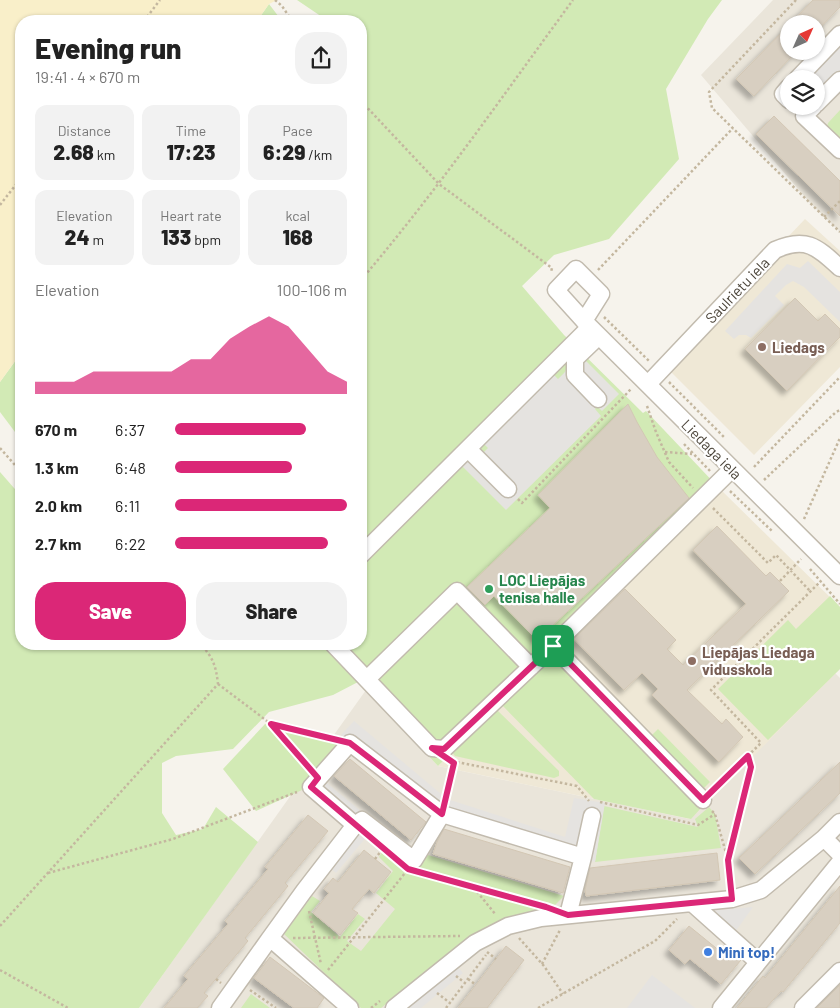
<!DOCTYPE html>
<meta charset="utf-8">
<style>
:root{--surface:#fff;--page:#f2f2f2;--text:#222;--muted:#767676;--accent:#db2777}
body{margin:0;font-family:Barlow,sans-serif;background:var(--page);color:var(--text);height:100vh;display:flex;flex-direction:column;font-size:19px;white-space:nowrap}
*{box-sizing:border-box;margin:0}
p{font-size:16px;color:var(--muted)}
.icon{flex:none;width:28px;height:28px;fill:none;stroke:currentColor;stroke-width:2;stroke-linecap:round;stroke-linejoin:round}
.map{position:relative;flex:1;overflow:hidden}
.panel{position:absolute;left:15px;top:15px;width:352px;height:635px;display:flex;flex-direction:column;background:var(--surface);border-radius:20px;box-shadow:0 1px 4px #0004}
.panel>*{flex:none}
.needle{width:32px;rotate:45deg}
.buttons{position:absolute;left:780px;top:15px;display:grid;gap:10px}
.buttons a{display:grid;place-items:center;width:45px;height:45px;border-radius:50%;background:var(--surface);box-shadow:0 1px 4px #0004;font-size:25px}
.pin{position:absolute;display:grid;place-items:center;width:42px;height:42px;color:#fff;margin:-21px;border-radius:10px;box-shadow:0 2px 8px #0006}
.round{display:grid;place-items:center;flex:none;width:52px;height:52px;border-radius:20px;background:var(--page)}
.head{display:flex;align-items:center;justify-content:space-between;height:85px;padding:0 20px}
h1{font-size:28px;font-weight:800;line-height:38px}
.stats{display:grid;grid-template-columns:repeat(3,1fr);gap:8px;height:85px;padding:5px 20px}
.stats div{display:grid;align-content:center;border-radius:12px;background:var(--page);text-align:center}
.stats b{font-size:21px;font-weight:800}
.stats small{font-size:14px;font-weight:400}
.stats p{font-size:14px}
.chart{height:140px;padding:10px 20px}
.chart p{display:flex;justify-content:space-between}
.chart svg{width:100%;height:90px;margin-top:5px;fill:var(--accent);opacity:.7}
.cta{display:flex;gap:10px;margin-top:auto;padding:10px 20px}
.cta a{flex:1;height:58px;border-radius:20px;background:var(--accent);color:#fff;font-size:20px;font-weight:800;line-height:58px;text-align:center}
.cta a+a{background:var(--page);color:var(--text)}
ul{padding:0 20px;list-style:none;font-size:16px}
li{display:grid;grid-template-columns:80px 60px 1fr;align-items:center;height:38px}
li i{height:12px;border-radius:6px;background:var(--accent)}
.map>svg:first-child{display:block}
</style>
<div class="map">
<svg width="840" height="1008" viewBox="0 0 840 1008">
<defs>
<filter id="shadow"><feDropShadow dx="-4.5" dy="4.5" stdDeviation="2.5" flood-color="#0004"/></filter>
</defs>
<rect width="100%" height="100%" fill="#f6f3ec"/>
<!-- residential -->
<path fill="#eae5da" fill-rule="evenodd" d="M773,0h67v232l-30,-29 -109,-128zM789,24h27v27h-27zM789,79h27v27h-27z
M835,673l5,5v330h-701l227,-318 72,76 252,53z"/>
<!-- education -->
<path fill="#efe8d6" d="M805,219l35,32v116l-86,88 -89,-89z
M719,488l121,119v62l-149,150 -253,-53z"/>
<!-- green -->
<path fill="#d2eab5" d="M297,0h425l-14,19 -42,70 13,70 -70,80 -55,16 -32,31 42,49 79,78 3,-2 73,77 -167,165 150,154 -11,12 -97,-20 -92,-94 -6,4 63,62v5l-5,2 -99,-22 -3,-4 -14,14 -80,-84 -25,13 -64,17 -36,37 -57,7 -14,7v50l14,22 27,-6 13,-22 42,35 -119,166h-139v-536l21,24v148h340v-623h-33z
M269,4l13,17h-25z
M840,110v29l-13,-12 1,-4z
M21,353v87l-21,-28v-30z
M830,596l10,11v62l-72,71 -50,-51 70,-69 8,9z
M265,724l75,21 -38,45 -46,21 -33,-42z
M658,729l52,53 -8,8 -51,-54z
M604,806l94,21 -3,-8 14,-12 6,7 6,34 -126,14z
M383,851l27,20 18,-16 136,41 -18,18 -35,4 -41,19 -89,71h-20l-77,-74 28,-38 8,5 -9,11 29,25 18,-23 7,5 -18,22 14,10 34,-42 -19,-16 17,-22 -14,-14z
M251,994l19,14h-29z"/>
<!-- sand -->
<path fill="#f9efc9" d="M0,0h277l-8,4 -12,17h-236v332l-21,29z"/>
<!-- parking -->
<path fill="#e5e3e0" d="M840,46v27l-24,23v-17h-9z
M808,261l32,31v30l-36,-35 -11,-6 -7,4 -11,11 9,9 -33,33 -5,-3h-7l-5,4 -9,-8 62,-67 13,4z
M586,361l33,33 -17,17 -5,-5 -2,3 6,7 -95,94 -45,-45 17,-17 6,4 4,-4 -7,-7 70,-69 7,7 7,-7 2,-5 12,2z
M354,721l93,78 118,38 9,-39 31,5 -10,59 -159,-48 -95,-79z
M322,779l91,75 -8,10 -36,-30 -33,39 -14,-12 26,-32 -40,-33z
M753,907l-23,32 -30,-27z
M454,963l9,10 -42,35h-19z
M652,975l43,33h-68z"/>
<!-- building -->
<path fill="#d8cfc1" stroke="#d3c7b4" filter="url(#shadow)" d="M813,0h27v7l-24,25v-8h-26z
M789,25v26h8l-43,45 -18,-17z
M774,116l66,65v35l-84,-82z
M795,298l23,23 7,-7 15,15v8l-53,54 -42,-42z
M628,404l9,18 20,35 32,41 -152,142 -43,-44 -9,9 -18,-18 83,-79 -12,-13z
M717,526l49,50 4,-4 19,19 -102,99 35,34 4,-5 17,18 -24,25 -67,-67 6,-6 -16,-16 -18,17 -50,-51 51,-50 51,51 -9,9 16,16 63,-61 -53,-54z
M350,759l76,63 -15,18 -77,-64z
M840,762v31l-85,81 -16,-16z
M308,815l20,16 -43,52 3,3 -43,52 3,3 -44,52 4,3 -11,12h-33l24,-29 -4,-3 44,-52 -3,-3 43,-52 -3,-2z
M444,829l126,38 -7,26 -130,-39 4,-12z
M364,850l27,22 -17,21 -5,-4 -17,20 6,4 -18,22 -27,-22 16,-20 -5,-4 9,-11 5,4z
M717,853l3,27 -134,16 -1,-6 5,-22z
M840,886v37l-57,69 -2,-1 -15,17h-29l26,-32 2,2z
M689,926l32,26 5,-5 15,13 -20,24 -31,-25 -5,5 -16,-14z
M506,946l18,14 -37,48h-29z
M270,957l54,41 -7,10h-23l-40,-30z
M840,985v23h-23z"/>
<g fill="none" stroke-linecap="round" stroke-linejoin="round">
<defs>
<path id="minor" d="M797,79l43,-45
M789,87l-6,7 6,6
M816,104l24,-24
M814,106l-10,10 36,34
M584,321l17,-27 -25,-25 -20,21 28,31 256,255
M648,384l127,-134c31,-14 42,-3 65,18
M598,399l-23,-24v-16l24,-23
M468,449l40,40
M361,555l229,-228
M333,644l99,104 12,1 109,-103 179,-177
M553,646l150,154
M367,679l90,-88 74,76
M355,825l7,-5 52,40 28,-46
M824,838l16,16
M693,904l65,58
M568,915l15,-58
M220,1008l50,-70
M350,1008l-80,-70 34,-47 51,-66 -44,-38 39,-44 92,71 141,43 9,-41
M394,1008l81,-65 33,-17 33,-8 191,-19 29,-9 63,-52 16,-16
M721,1008l119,-146
M803,1008l37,-37"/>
</defs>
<!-- minor casing -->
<use href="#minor" stroke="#c2bbae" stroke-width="19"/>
<!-- path -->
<path stroke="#c4b79f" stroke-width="2.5" stroke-dasharray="2.5 2.5" stroke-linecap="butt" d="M275,0l7,6 10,15
M796,0l-87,92 3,16 128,124
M144,21l16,-21
M361,101l78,83 113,84 -1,4
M0,205l21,-27
M824,217l16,-16
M598,270l135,-142
M361,280c76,-89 143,-186 212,-280
M604,317l46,45
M669,382l56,56
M647,406l9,26 13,30 24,26
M684,444l26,27
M0,448l21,24
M665,452l27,2
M754,467l86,-90
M764,480l72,-68 4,-2
M730,491l43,41
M518,499l4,4 109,-114
M713,508l55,55 8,-8 34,36
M804,519l36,-81
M810,569l30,35
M780,581l21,-22
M218,684l53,40 37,43
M271,724l63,15
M452,761l125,25 12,15
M712,791l49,-48 -50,-53 110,-109
M446,798l8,-35
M600,802l98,23 17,-11
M712,811l3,3 13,46 2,25
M375,859l6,-8
M728,859l23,-92 -3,-11
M421,872l113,32
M48,873l125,-34 124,-47
M474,888l22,27
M309,911l12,53
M0,926l218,-242c-2,-18 -5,-27 -18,-40
M293,938l167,-2
M519,938l25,28 19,28
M487,952l9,7
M542,964l18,-34
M0,970l68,38
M328,970l77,-97
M456,976l9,7
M216,979l5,4
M468,979l8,6
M250,990l26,18
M437,993l13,10
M371,1008l9,-7
M446,1008l40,-53
M538,1008l117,-67 22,-22"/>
<!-- minor -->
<use href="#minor" stroke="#fff" stroke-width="16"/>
</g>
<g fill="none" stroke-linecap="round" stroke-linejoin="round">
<defs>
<path id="route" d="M553,646l150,154 45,-44 3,11 -23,93 4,39 -164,16 -22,-8 -138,-38 -97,-82 7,-9 -47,-54 79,19 92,71 12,-51 -22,-15 12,1z"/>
</defs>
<!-- route casing -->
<use href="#route" stroke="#fff" stroke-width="10"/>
<!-- route -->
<use href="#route" stroke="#db2777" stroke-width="6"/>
</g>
<!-- markers -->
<g fill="#8d6e63" stroke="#fff" stroke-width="2">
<circle cx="762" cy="347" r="5"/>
<circle cx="692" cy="661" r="5"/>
</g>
<circle fill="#2e9e5b" stroke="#fff" stroke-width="2" cx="489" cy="589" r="5"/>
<circle fill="#3f7fe0" stroke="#fff" stroke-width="2" cx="708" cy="952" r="5"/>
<g text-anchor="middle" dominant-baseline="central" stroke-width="4.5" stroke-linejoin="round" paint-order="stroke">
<!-- street labels -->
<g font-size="15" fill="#4b4439" stroke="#fff">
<text transform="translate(737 290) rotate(-46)">Saulrietu iela</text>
<text transform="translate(712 449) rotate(45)">Liedaga iela</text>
</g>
<!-- education labels -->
<g font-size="15" font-weight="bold" fill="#785e54" stroke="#fff" text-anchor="start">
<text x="772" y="347">Liedags</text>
<text x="702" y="652">Liepājas Liedaga<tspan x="702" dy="17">vidusskola</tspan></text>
</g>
<!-- leisure labels -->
<g font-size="15" font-weight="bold" fill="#27864d" stroke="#fff" text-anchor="start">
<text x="499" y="580">LOC Liepājas<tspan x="499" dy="17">tenisa halle</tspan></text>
</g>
<!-- shop labels -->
<g font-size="15" font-weight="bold" fill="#366cbe" stroke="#fff" text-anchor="start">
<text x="718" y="952">Mini top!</text>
</g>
</g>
</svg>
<div class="buttons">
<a><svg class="needle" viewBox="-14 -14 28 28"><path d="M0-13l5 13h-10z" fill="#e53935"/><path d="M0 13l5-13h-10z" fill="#767676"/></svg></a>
<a><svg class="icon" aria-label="layers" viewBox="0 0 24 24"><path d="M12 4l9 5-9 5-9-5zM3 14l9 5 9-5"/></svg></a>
</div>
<div class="pin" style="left:553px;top:646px;background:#1e9e55"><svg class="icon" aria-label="arrive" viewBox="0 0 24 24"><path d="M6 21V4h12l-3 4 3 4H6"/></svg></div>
<section class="panel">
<div class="head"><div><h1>Evening run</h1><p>19:41 · 4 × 670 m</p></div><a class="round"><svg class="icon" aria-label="share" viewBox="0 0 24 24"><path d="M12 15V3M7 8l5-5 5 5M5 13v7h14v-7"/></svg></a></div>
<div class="stats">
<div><p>Distance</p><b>2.68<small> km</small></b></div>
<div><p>Time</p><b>17:23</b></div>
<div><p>Pace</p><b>6:29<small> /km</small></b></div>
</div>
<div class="stats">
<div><p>Elevation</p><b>24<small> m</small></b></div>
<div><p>Heart rate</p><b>133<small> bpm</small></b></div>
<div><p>kcal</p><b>168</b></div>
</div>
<div class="chart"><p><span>Elevation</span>100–106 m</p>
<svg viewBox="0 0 160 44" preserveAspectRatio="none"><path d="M0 44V38L10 38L20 38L30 33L40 33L50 33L60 33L70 33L80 27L90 27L100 17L110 11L120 6L130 11L140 22L150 33L160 38V44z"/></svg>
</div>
<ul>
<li><b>670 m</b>6:37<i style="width:76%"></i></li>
<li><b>1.3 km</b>6:48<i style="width:68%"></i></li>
<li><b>2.0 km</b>6:11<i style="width:100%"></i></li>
<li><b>2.7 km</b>6:22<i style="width:89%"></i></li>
</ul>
<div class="cta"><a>Save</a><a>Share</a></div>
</section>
</div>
